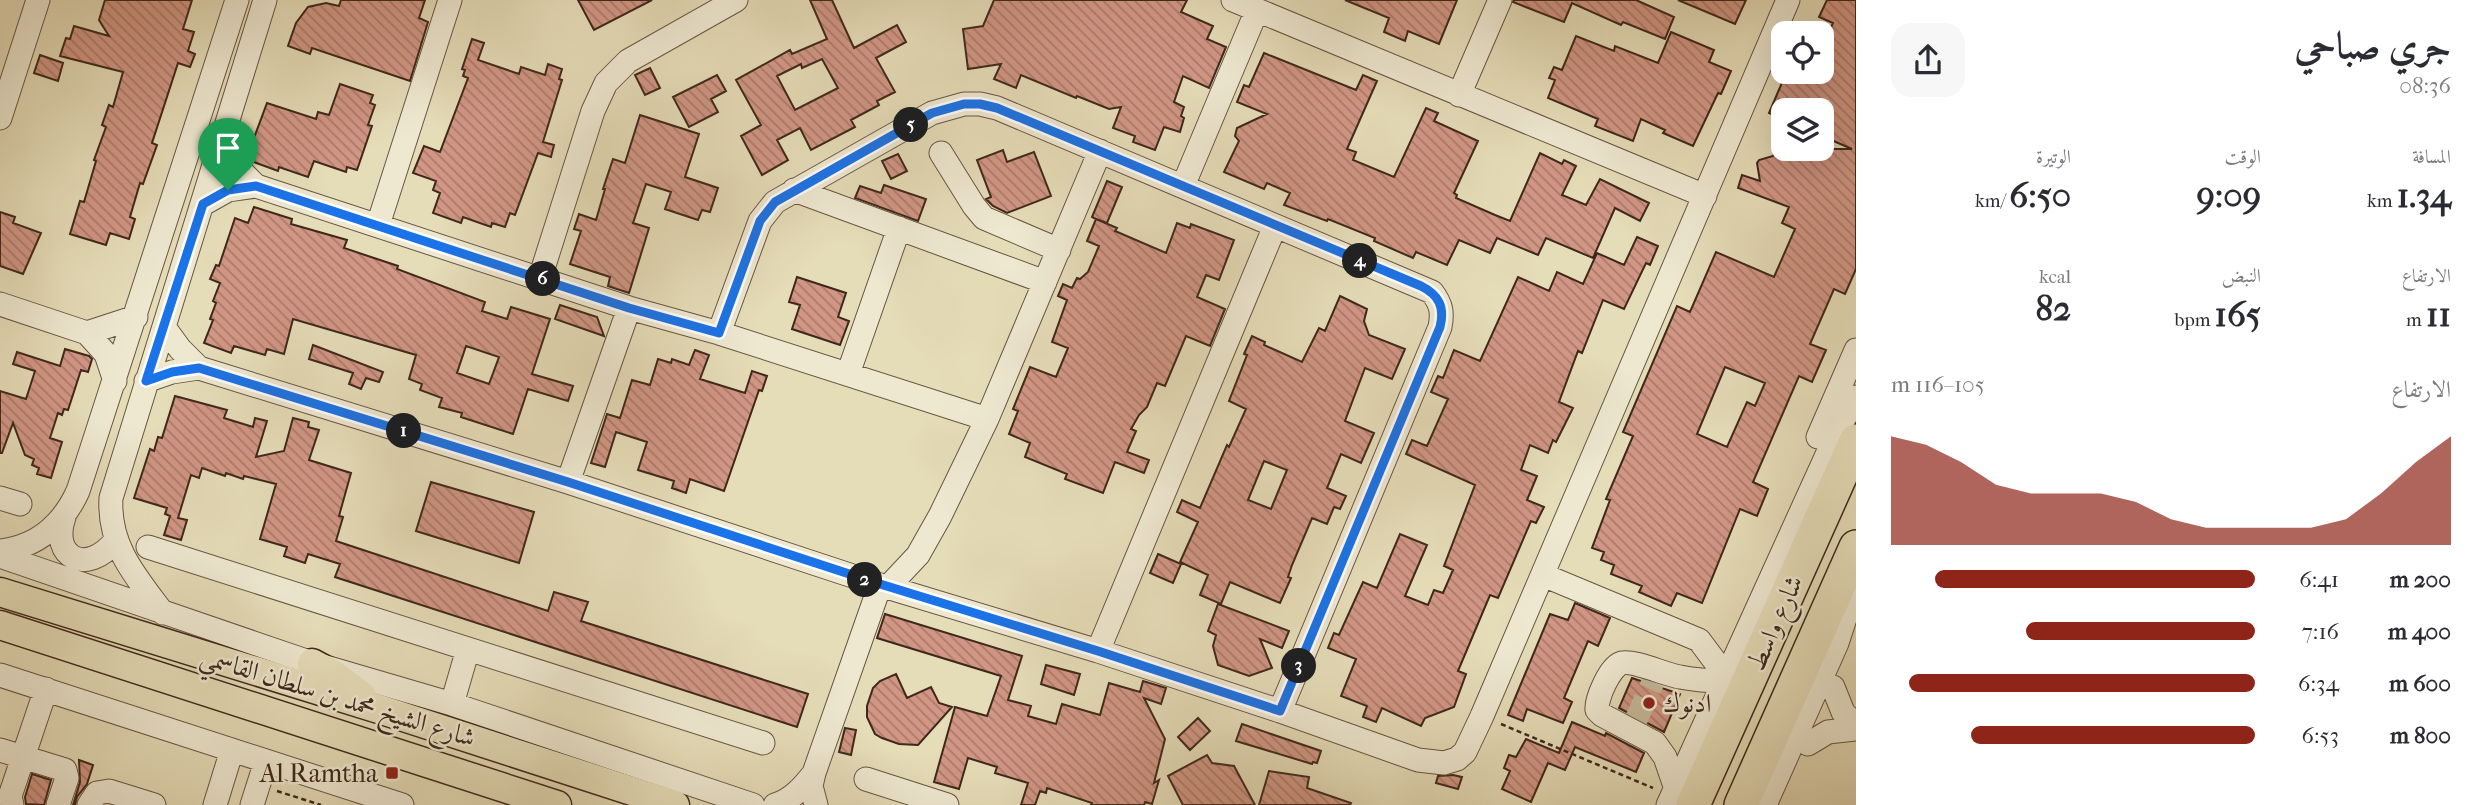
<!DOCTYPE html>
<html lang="ar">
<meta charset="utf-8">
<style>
:root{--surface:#fff;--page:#f7f7f7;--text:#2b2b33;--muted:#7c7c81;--accent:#8f2418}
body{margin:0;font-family:"IM FELL French Canon",Amiri,serif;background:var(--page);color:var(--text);direction:rtl;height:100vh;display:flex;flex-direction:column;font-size:26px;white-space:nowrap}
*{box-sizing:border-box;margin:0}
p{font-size:23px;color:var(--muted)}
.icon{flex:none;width:38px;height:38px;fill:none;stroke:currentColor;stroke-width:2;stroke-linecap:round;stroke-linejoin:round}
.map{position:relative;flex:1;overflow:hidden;direction:ltr}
.sheet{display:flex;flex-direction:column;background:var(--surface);width:630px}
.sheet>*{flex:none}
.buttons{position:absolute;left:1771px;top:21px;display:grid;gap:14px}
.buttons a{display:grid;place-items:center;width:63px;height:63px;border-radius:14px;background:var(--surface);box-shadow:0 7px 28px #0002;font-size:35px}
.pin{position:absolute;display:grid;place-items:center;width:60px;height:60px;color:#fff;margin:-72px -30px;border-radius:50% 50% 50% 0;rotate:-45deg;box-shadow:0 0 7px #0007}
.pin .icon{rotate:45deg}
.km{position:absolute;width:35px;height:35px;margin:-18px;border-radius:50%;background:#222;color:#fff;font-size:19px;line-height:35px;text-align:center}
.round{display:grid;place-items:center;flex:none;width:74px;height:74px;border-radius:21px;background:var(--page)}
.headline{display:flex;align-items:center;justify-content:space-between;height:119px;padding:0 35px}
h1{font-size:38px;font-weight:800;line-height:52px}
.figures{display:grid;grid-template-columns:repeat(3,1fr);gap:10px;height:119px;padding:7px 35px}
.figures div{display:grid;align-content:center}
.figures b{font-size:35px;font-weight:800}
.figures small{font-size:19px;font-weight:400}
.figures p{font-size:19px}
.chart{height:196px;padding:14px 35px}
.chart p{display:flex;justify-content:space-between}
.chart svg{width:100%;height:126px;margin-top:7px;fill:var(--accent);opacity:.7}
ul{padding:0 35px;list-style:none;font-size:23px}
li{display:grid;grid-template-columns:112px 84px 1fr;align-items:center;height:52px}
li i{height:18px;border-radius:9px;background:var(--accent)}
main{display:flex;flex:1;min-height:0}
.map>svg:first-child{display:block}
</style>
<main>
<section class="sheet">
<div class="headline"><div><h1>جري صباحي</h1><p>08:36</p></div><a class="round"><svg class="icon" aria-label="share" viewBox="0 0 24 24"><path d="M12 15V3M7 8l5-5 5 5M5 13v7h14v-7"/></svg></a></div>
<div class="figures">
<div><p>المسافة</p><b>1.34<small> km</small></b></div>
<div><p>الوقت</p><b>9:09</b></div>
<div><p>الوتيرة</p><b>6:50<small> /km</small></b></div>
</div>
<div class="figures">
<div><p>الارتفاع</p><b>11<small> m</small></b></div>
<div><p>النبض</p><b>165<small> bpm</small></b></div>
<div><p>kcal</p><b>82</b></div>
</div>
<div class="chart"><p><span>الارتفاع</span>105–116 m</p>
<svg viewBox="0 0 160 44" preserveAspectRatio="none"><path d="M0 44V6L10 9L20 15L30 23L40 26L50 26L60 26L70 29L80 35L90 38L100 38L110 38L120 38L130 35L140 26L150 15L160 6V44z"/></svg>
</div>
<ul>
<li><b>200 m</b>6:41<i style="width:88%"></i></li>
<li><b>400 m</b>7:16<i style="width:63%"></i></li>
<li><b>600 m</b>6:34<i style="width:95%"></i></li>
<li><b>800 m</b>6:53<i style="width:78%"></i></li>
</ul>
</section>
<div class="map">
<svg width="1856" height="805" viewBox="0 0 1856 805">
<defs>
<pattern id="building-back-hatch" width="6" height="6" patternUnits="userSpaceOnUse" patternTransform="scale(1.75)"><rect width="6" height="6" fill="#d19684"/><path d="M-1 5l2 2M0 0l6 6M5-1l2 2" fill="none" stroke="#ab7a6b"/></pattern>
</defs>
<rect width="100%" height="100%" fill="#e5dcb8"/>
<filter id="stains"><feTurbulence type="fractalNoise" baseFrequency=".00286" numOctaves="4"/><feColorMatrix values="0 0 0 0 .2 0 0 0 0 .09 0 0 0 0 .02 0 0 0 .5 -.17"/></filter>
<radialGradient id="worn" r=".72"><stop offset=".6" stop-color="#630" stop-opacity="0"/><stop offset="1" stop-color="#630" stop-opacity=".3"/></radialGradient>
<!-- building -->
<path fill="url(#building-back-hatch)" stroke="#3f281b" stroke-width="2" fill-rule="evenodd" d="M105,0h87l-9,29 11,3 -6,19 7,3 -5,13 -12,-4 -26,80 5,2 -14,39 -3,-1 -10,34 5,2 -6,20 -19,-6 -4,12 -36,-11 10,-33 4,1 12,-41 -2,-1 12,-33 -4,-2 7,-20 4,2 10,-35 -63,-16 6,-18 4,1 4,-13 35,10 -10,-16z
M341,0h84l-6,18 9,4 -18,59 -98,-33 -2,6 -22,-8 8,-23 12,-16 18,-4 13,3z
M578,0h74l-58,30z
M810,0h22l22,48 43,-23 9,17 -30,16 19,34 -18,9 2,4 -28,15 4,7 -44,23 -11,-22 -23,12 11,20 -26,15 -21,-39 20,-11 -25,-45 54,-30 2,4 35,-15zM822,59l16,29 -43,22 -18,-34 24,-12 1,4z
M994,0h193l-6,12 32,14 -6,13 19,8 -17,41 -26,-12 -9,26 10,5 -3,9 3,2 -4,14 -16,-5 -9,23 -22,-8 2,-6 -22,-8 8,-21 -12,2 -32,-13 -1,2 -55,-23 -5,13 -22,-9 7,-15 -33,5 -5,-40 20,-3z
M1345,0h112l-18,44 -31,-13 -3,10 -21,-9 5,-14z
M1514,0h122l38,17 -9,22 -42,-17 -2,3 -49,-22 -8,19 -51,-20z
M1678,0h68l-11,24z
M1827,0h29v269l-11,25 -11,-5 -24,55 16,6 -14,32 -13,-6 -46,106 15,7 -11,27 -17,-7 -38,94 -25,-10 -6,13 -32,-14 3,-6 -31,-12 3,-9 -13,-5 3,-8 -12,-4 18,-48 -4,-1 27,-63 -10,-4 54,-126 13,6 26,-60 58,25 21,-48 -13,-6 7,-16 -51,-19 4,-13 18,6 -3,-18 2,-3 14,-4 4,-7 10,4 2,-4h10l23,9v-9h30l-30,-13v-26h-39v9l-14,-6 15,-35 5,2 4,-8h29v-26l11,-23 -14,-6zM1725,367l40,16 -10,23 -8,-4 -20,45 -30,-13z
M1671,32l43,18 -5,12 22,9 -10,23 -3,-1 -25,53 -30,-13 2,-3 -24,-11 -8,22 -38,-15 3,-7 -50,-21 7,-18 -6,-2 5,-11 8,3 14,-34 38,15 1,-5 43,17z
M472,39l12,4 -6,17 41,14 2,-7 24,8 3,-11 14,5 -3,10 3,1 -19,62 11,3 -3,12 -13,-4 -23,62 -5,-2 -5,14 -13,-4 -1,4 -28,-10 -2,6 -28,-10 7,-20 -7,-3 3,-9 -23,-8 11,-27 16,6 28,-74 -5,-2 2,-6 -3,-1z
M1264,53l92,37 7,-15 14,6 -30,68 9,3 -3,8 41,17 32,-69 12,5 -4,8 44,20 -24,52 3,2 -1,3 39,17 15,6 30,-68 22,11 2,-4 12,6 -14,29 24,10 14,-26 49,24 -9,18 -25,-13 -22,50 -47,-20 -8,17 -41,-17 -7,15 -31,-13 -12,25 -31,-13 -3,6 -39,-17 1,-3 -47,-19 -1,2 -43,-16 6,-12 -23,-10 -3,6 -40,-17 15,-31 -4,-5 2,-8 30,-14 -30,-12 7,-17 5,2z
M40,55l23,8 -5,18 -24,-8z
M650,68l10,20 -15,7 -10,-20z
M717,75l9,16 -15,8 7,13 -29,15 -16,-30z
M340,84l33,11 -3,8 5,2 -7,20 4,1 -15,44 -10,-3 -1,5 -32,-11 -6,16 -29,-10 -1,4 -27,-10 -3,-7 19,-51 49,16 2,-7 11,3z
M640,115l59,19 -14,43 33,11 -8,24 -8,-2 -4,10 -33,-11 6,-17 -25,-8 -13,39 16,5 -20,65 -21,-7 2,-9 -40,-13 11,-33 -7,-2 5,-15 17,6 9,-31h-2l10,-30 12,4z
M1003,150l4,12 27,-10 17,44 -44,17 -14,-7 -7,-7 5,-2 -14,-37z
M898,154l9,17 -16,8 -9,-18z
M1107,181l15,6 -15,36 -11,-4 21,9 -2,3 51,22 11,-30 13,5 1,-4 43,16 -15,40 -13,-5 -9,22 28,12 -15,37 -24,-10 -21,50 -8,-3 -10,24 -8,8 -8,14 5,2 -9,21 22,8 -5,13 -29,-11 -12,31 -38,-14 2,-5 -42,-17 5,-14 -21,-9 9,-23 -5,-2 17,-42 26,10 12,-29 -16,-6 15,-42 -9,-4 5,-12 9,4 5,-10 3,1 8,-7 11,-26 -12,-5 9,-22 -4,-2z
M884,185l42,14 -8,22 -63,-23 5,-12 21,7z
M254,207l38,12 -1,5 56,16 -3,8 54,18 -1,3 88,33 -3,9 25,8 4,-12 39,12 -18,55 41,12 -5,15 -40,-12 -15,45 -52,-17 1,-4 -23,-6 3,-9 -22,-8 2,-6 -13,-5 7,-24 -123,-36 -9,35 -17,-5 -2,6 -31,-9 -3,7 -27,-10 9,-23 -3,-1 6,-16 -3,-2 7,-18 -10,-4 6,-14 3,1 16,-48 13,5zM466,346l33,11 -10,27 -32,-11z
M0,212l15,5 -2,6 28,10 -18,41 -23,-8z
M1637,237l21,9 -8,19 -4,-2 -22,46 -21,-9 -21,53 -4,-2 -19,51 14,6 -17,34 -3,-2 -5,13 -18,-8 -9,25 16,6 -10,24 17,7 -8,16 -5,-2 -33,77 -8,-3 -32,76 8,3 -12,33 -29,11 -4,8 -39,-18 -6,14 -13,-5 4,-11 -26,-10 15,-37 -28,-11 6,-15 5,2 24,-53 14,6 23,-54 27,11 -22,51 23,9 6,-15 9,3 10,-23 -9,-4 31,-81 -69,-31 6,-14 15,6 21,-47 -17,-7 7,-16 5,2 11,-28 26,11 38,-84 31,14 8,-19 26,12 14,-31 27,12z
M797,277l49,16 -8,24 11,4 -9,24 -48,-16 8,-24 -11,-3z
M1340,296l27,13 -3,12 5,14 36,14 -13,30 -27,-11 -20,53 29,12 -13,30 -20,-9 -14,34 19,8 -6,13 -6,-2 -7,17 -15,-6 -20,47 -4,12 3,1 -11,25 -50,-21 -9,22 -21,-9 8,-20 -28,-13 18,-40 -21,-10 5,-12 18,8 27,-63 2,2 17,-38 -17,-8 18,-46 -3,-1 8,-18 13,6 -1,3 38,17 17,-34 6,3zM1264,461l23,9 -16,39 -23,-9z
M560,305l37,12 7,19 -49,-17z
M313,345l70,27 -4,10 -13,-4 -5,11 -12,-5 4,-11 -44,-14z
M65,349l24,7 3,3 -4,13 -7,-2 -13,40 -4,-1 -2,6 -4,-2 -8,25 12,4 -11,36 -14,-4 2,-6 -7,-3 2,-6 -9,-4 -12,-32 -11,30h-2v-62l26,8 9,-28 -22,-7 4,-12 43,14z
M695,350l14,5 -9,24 45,14 7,-22 15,5 -5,15 -3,-1 -35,101 -34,-12 -4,14 -14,-5 2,-7 -36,-11 9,-28 -31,-10 -11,35 -14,-4 16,-49 13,4 12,-38 18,5 8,-26 13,4 1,-4 17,6z
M175,396l52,14 -3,8 29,9 2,-9 12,3 -11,36 28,-6 9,-33 16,4 -1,5 11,3 -10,30 42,13 -12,43 4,1 -7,24 212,70 6,-19 34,10 -7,19 227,73 -11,33 -462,-150 5,-13 -32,-10 -3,9 -21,-7 3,-9 -27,-8 16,-55 -32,-8 -1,3 -17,-6 -1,3 -23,-8 -3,10 -8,-3 -13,43 9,2 -6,20 -17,-5 6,-19 -5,-2 2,-6 -33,-10 16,-49 4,2 4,-14 4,1z
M431,482l103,30 -15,51 -103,-32z
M1158,554l23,10 -8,19 -23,-10z
M1575,603l35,15 -12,28 -10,-5 -24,57 8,4 -9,21 -36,-14 -4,12 -15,-6 42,-101 18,6z
M1218,604l71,27 -7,17 -22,-9 12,29 -23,8 -31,-11 -5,-19 3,-11 -8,-4z
M885,614l137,42 -14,44 23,6 -3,10 28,8 6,-20 38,11 9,-32 31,9 3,-11 23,7 -5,16 -17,-6 21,41 -11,44 5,-3 -7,24 -7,-2 -1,3h-53l1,-2 -45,-15 -1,5 -6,-2 -5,14h-14l7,-22 -33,-10 2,-6 -29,-9 -9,31 -25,-7 21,-75 32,9 14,-40 -124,-38z
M1046,665l34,9 -6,21 -33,-11z
M896,674l11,24 24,-11 8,16 13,4 -34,38 -19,-1 -17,-6 -7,-4 -8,-17v-11l6,-18 7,-7z
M1632,678l48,16 -16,38 -45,-24z
M1198,718l12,13 -20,19 -12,-13z
M1572,722l33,14 1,-3 38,20 -8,19 -61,-25 -10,23 -17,-7 -17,39 -29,-13 8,-18 -6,-3 5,-13 7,2 10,-18 33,14z
M1242,724l79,27 -4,12 -4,-1 -1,2 -76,-23z
M845,728l11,2 -5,25 -12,-3z
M1207,755l5,8 22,3 21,39h-72l-15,-29z
M79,760l14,5 -6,19 -10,13 -2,8h-2l7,-23z
M1269,771l40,6 -2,11 44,15 -1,2h-91z
M32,774l19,6 -7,25 -18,-1 -1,-7z
M1453,775l9,2 -4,12 -22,-6 2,-7z"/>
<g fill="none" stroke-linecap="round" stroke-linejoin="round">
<!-- minor-tunnel -->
<path stroke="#c4b899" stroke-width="23" stroke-dasharray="23 11" stroke-linecap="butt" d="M1636,720l17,-38"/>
<defs>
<path id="minor" d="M1233,0l472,196
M1459,95l41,-95
M0,118l38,-118
M222,142l14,24 20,20 373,122 90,25 268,86
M941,153l33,53 10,12 75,32
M1183,186l74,-176
M794,190l251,92
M203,204l25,-14 28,-4
M378,225l72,-225
M540,278l53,-167 13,-28 22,-22 108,-61
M0,304l87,29 19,21 9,27
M164,327l16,22 19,19
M87,333l49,-16
M719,333l41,-112 15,-19 157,-89 32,-9h16l17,4 435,184c9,12 11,20 8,35l-160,384
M848,374l51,-146
M146,381l26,-9 27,-4 369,114 312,103 218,66 182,60 138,49 26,3 13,-4 8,-7 17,-36 306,-716
M1818,437l38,-87
M568,482l61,-174
M0,498l20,6
M64,517c-14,41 23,59 51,24
M148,547l615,196
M0,551c37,-4 63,-27 78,-60l159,-491
M0,556l312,107 140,41 301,101
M1543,575l156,65 27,36
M888,587l30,-32 22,-39 47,-97 113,-268
M163,613c-27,-36 -55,-67 -52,-115l154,-498
M1098,651l177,-425
M0,675l402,130
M1833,687l10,25 13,14
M452,704l16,-55
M1808,744l20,-12 28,-3
M0,750l65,20 2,8 -9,27
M866,779l81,26
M1676,789l-11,-32 -10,-14 -53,-28 -5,-5c-1,-11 13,-44 25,-47 12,-3 44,12 58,14 15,3 30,4 45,4
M12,805l-2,-9 36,-107
M89,805l8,-12 12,-2 45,14
M215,805l17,-55
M252,805l14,-44
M775,805c17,-5 29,-19 39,-32
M816,805l-5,-19 3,-13 66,-188
M1668,805l173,-381 15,-27
M1765,805l72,-162 15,-46 -1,-27"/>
<path id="major" d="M0,592l382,118 293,95
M0,625l557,180
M312,663l24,13 26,20"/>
<path id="highway" d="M1693,805l163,-364
M1741,805l115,-258"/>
</defs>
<!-- minor casing -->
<use href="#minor" stroke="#685542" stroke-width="25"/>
<!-- major casing -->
<use href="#major" stroke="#3f281b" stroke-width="31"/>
<!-- highway casing -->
<use href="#highway" stroke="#3f281b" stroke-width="36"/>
<!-- path -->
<path stroke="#3f281b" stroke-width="2.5" stroke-dasharray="5 3.5" stroke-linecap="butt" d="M1501,724l152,64
M277,791l44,14"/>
<!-- minor -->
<use href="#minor" stroke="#eee8d1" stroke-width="23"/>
<!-- major -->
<use href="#major" stroke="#e5dcb8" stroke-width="28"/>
<!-- highway -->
<use href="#highway" stroke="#e5dcb8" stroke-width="33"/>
</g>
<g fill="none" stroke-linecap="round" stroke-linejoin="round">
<defs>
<path id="route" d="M964,104h16l17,4 424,178c18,9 24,21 19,41l-160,384 -182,-60 -218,-67 -312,-102 -369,-114 -27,4 -26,9 57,-177 25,-14 28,-4 373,122 90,25 41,-112 15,-19 157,-89z"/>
</defs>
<!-- route casing -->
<use href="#route" stroke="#fff" stroke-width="14"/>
<!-- route -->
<use href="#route" stroke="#1a73e8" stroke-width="9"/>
</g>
<!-- markers -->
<g fill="#8f2418" stroke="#eee8d1" stroke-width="2.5">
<circle cx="1649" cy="703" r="7"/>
<rect x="385" y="766" width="14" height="14" rx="3.5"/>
</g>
<g text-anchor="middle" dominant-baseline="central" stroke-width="5" stroke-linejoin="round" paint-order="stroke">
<!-- street labels -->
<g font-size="26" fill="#3f281b" stroke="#eee8d1">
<text transform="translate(1775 623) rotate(-66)">شارع واسط</text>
<text transform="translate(338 697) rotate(17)">شارع الشيخ محمد بن سلطان القاسمي</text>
</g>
<!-- poi labels -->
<g font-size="26" fill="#3f281b" stroke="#eee8d1" text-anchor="start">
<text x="1663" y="703">ادنوك</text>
<text x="378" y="773" text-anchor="end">Al Ramtha</text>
</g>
</g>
<rect width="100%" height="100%" filter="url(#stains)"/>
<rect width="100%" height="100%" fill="url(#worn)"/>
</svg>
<div class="buttons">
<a><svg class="icon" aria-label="locate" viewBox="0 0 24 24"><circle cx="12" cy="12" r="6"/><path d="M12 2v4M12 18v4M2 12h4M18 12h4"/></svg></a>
<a><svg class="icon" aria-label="layers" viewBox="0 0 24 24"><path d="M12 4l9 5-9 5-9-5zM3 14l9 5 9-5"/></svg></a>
</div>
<div class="pin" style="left:228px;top:190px;background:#1e9e55"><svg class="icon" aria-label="arrive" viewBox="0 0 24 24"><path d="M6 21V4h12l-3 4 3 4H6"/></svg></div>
<b class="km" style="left:404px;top:431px">1</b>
<b class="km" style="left:865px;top:580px">2</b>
<b class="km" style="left:1299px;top:666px">3</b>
<b class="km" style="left:1360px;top:261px">4</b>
<b class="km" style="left:911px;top:125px">5</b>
<b class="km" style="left:543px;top:279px">6</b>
</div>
</main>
